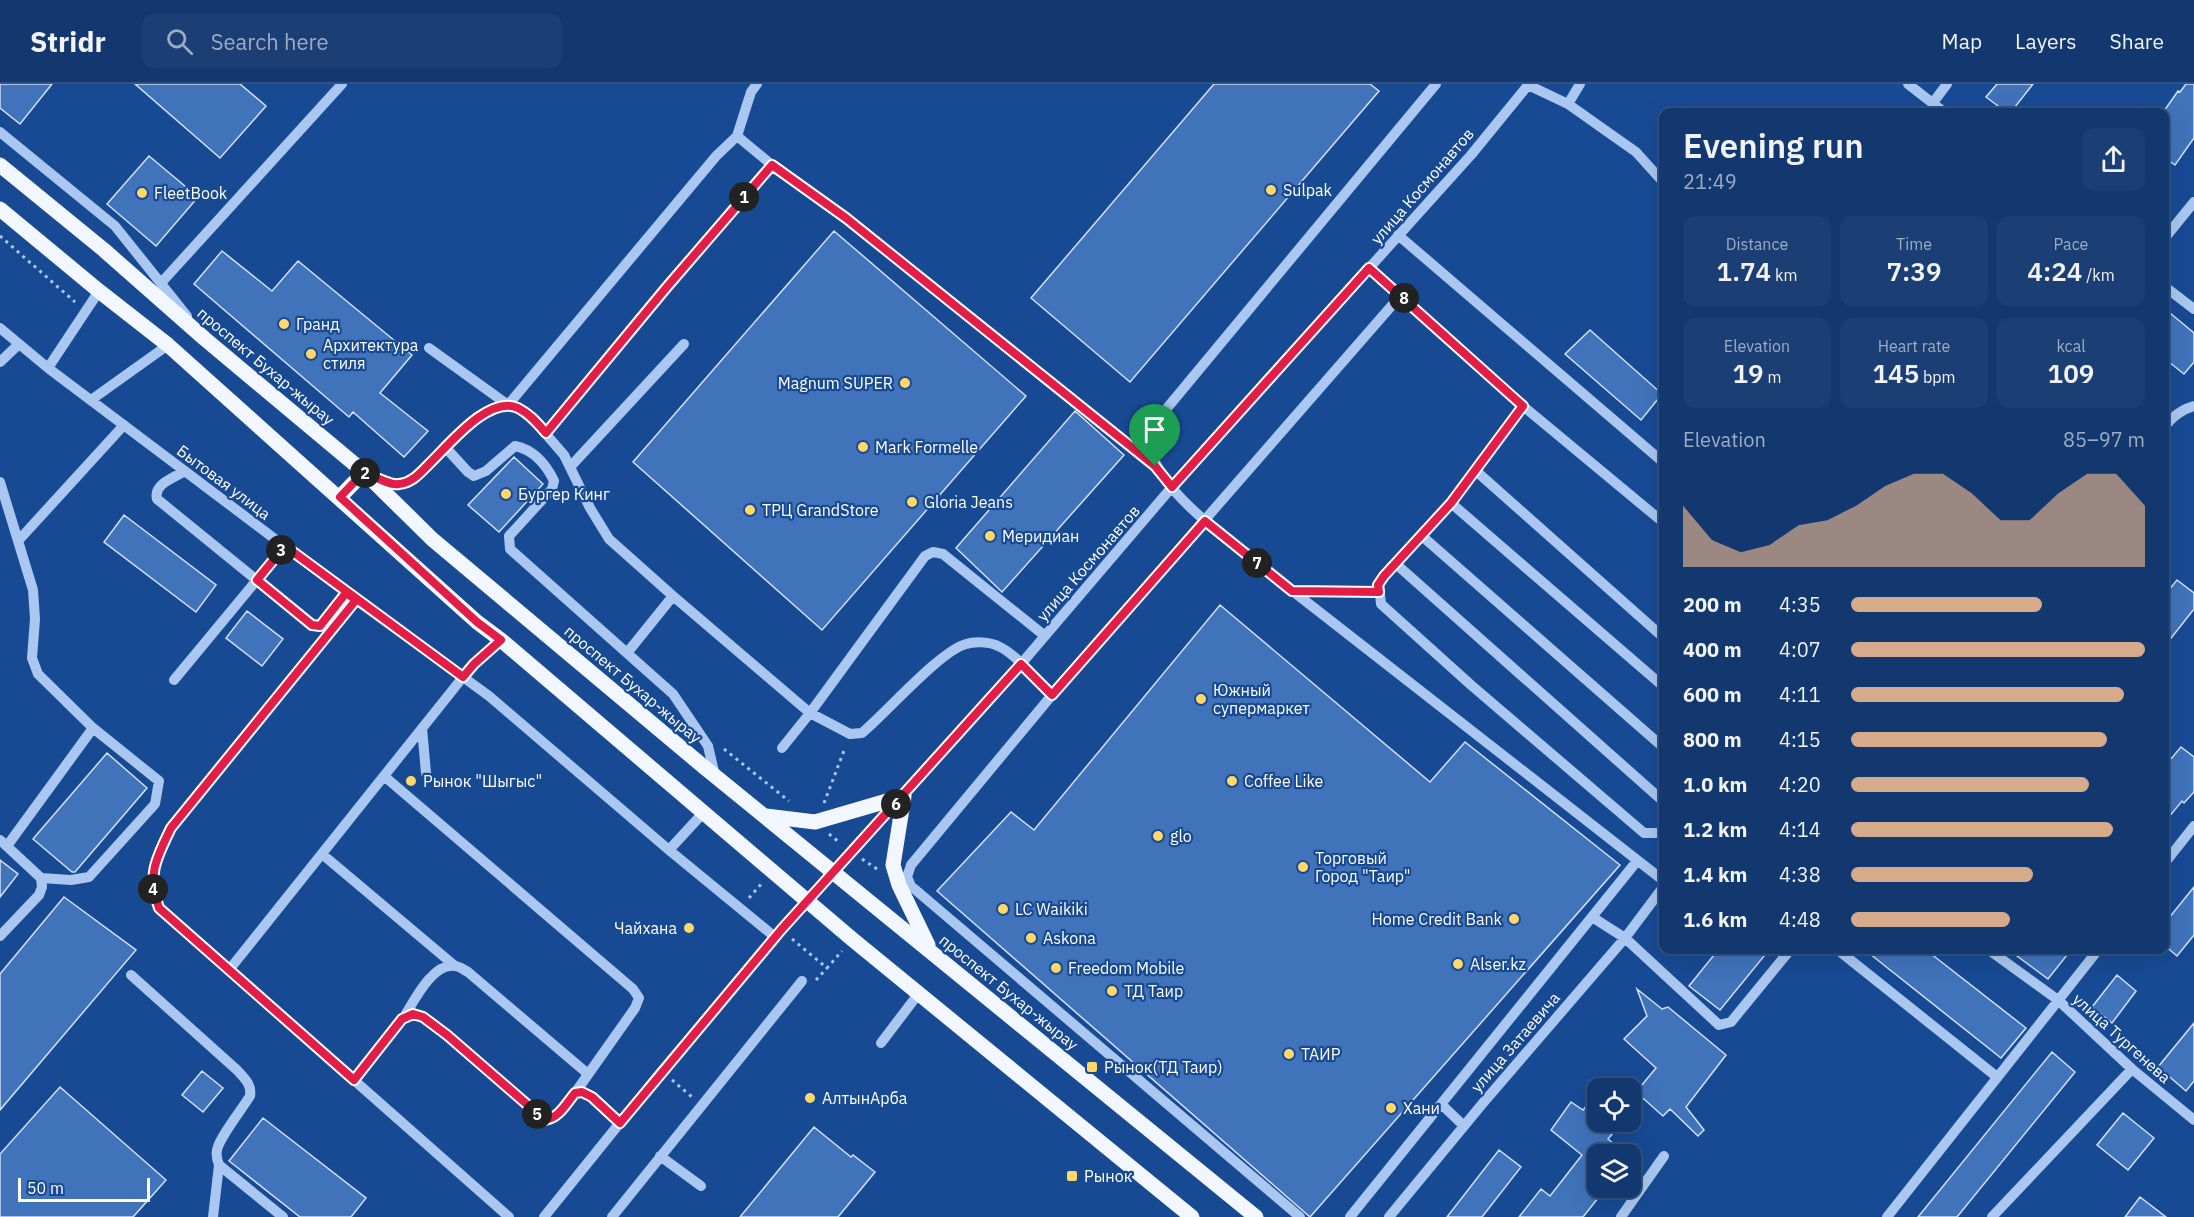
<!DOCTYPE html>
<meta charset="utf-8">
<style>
:root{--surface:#12386f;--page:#1b3f74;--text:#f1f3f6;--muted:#9cacc3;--line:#315282;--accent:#d6ab8b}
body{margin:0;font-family:"IBM Plex Sans",sans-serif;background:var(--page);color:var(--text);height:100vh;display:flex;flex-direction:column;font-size:22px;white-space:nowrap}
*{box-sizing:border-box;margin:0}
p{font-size:20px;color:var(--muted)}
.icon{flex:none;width:33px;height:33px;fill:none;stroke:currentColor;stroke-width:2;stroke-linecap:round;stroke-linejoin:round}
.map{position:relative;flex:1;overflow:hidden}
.panel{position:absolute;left:1659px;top:24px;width:510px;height:846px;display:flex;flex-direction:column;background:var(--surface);border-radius:12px;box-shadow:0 6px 24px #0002,0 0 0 2px var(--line)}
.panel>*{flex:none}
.buttons{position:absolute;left:1587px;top:994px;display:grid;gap:12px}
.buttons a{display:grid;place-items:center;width:54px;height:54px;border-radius:12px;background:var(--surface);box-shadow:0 6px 24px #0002,0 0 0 2px var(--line);font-size:30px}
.scale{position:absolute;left:18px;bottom:15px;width:132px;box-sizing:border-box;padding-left:6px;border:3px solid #fff;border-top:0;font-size:16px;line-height:21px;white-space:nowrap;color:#fff;-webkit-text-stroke:4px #184a94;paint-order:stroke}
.pin{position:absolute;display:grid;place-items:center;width:51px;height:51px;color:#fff;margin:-62px -26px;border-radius:50% 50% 50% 0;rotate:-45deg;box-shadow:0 0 6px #0007}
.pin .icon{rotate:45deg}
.km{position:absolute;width:30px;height:30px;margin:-15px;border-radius:50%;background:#222;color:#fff;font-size:16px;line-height:30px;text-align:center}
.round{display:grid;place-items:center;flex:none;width:63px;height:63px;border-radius:12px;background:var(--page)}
.head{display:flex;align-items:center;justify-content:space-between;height:102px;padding:0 24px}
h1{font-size:33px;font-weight:600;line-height:45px}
.stats{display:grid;grid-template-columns:repeat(3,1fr);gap:9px;height:102px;padding:6px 24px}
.stats div{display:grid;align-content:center;border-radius:12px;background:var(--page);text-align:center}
.stats b{font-size:26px;font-weight:600}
.stats small{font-size:16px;font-weight:400}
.stats p{font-size:16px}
.chart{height:168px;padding:12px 24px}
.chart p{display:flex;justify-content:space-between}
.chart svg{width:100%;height:108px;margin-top:6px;fill:var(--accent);opacity:.7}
ul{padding:0 24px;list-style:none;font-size:20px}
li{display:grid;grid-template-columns:96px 72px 1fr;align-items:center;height:45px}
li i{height:15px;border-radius:8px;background:var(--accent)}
header{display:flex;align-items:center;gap:36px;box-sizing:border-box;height:84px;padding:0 30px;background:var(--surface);border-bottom:2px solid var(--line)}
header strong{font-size:28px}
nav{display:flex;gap:33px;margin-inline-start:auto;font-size:21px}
.search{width:420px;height:54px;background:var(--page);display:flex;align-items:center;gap:15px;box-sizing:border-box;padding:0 21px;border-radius:12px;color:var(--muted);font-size:22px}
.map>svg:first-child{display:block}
</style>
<header>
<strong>Stridr</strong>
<div class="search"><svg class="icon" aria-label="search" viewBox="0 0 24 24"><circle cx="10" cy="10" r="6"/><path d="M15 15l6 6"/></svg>Search here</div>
<nav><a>Map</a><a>Layers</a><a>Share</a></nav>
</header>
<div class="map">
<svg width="2194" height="1133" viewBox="0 0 2194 1133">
<rect width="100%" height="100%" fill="#184a94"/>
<!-- building -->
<path fill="#4173bb" stroke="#d0e2fb" stroke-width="1.5" d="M0,0h52l-32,40 -20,-16z
M135,0h105l26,22 -46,52z
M1214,0h156l9,7 -249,291 -99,-84z
M1997,0h36l-22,28h-5l-20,-15z
M2186,0h8v54l-19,27 -11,-8v-46l14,-20 2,1z
M149,72l49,41 -42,49 -49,-42z
M834,147l192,165 -204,234 -189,-168z
M222,167l50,40 26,-30 114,94 -32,38 48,38 -24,26 -51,-45 -4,5 -155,-133z
M2164,224l30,25v29l-10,12 -20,-16z
M1590,246l72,64 -21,26 -76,-66z
M1075,327l49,44 -122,137 -46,-44z
M514,373l29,27 -44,48 -31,-27z
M124,431l92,70 -20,27 -92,-70z
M2177,496l17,13v16l-30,38v-51z
M1220,521l210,177 35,-40 155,123 -310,352 -373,-326 74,-79 23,18z
M247,527l36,28 -21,27 -36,-28z
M2181,663l13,10v35l-10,11 -2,-2 -18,22v-56z
M107,669l40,35 -72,84h-3l-39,-33z
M0,776l18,14 -18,23z
M2194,803v48l-17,21 -13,-11v-21z
M64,813l72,53 -136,160v-136z
M1718,866h51l-49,60 -31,-24z
M1865,866h61l100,78 -25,30z
M2009,866h62l-23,29z
M2117,891l19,16 -24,32 -20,-16z
M1637,905l25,20 6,-2 58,48 -40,52 18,23 -6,6 -28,-27 -7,7 -27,-24 20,-24 -32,-29 23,-23z
M2194,939v58l-8,10 -28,-24z
M2052,968l23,20 -118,145h-39z
M202,987l21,17 -20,24 -21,-17z
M60,1003l106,93 -33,37h-133v-63z
M1598,1008v30h24l-14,17 19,16h-29v33h8l-23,29h-64l22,-28 9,7 32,-41 -31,-25 20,-28 12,8z
M2123,1029l31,25 -26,32 -31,-25z
M263,1034l103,80 -15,19h-51l-71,-56z
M814,1043l37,30 2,-2 22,17 -37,45h-98z
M1499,1066l22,17 -39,50h-35z
M2140,1113l26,20h-41z"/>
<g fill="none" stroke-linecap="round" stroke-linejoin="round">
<!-- path -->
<path stroke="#a9c7f0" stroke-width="3" stroke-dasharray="3 4.5" stroke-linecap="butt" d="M0,152l75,66
M724,665l65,52
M824,719l21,-55
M829,750l11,9
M862,775l15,10
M749,814l13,-15
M792,855l35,29 15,-17
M816,896l11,-12
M672,996l20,17"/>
<!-- minor -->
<path stroke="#a9c7f0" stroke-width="10" d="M1436,0l-278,335c-3,7 -7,16 -7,23 -2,39 65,88 93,111l420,328
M1908,0l36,28
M1528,1l40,19 68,48 28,31
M1568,20l12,-20
M1932,20l15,-20
M0,48l115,94 72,90
M737,52l14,-44 6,-8
M1398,151l266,228
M2164,155l30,-37
M1369,184l154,138 141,117
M161,199l181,-199
M2164,202l30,23
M0,244l48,40 308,232 107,77 11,-13 27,-24
M429,264l79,57 209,-250 20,-19 35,29 74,53 309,248
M0,278l19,-18
M48,284l51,-77
M91,316l77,-55
M1523,322l-72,97 -67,73 -5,9 2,19 90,81 173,148h12l8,-2
M2164,343c8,-9 17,-18 30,-21
M546,349l120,-145 106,-123
M446,364l22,24 6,4 12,-5 29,-25c19,4 31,18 39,35l-2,8 -43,47 1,13 163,145 35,52 7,30
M571,382l113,-122
M185,387c-11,7 -32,13 -28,28l155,126h8l26,-32
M1476,387l188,167
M371,391l26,10 16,-5 63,-62 15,-9 17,-4 10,3 14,10 32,37 26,53 19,31 64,57 137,117 40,21 12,-1c24,-20 78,-82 104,-89 9,-3 24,-2 32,2 17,7 41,36 54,49l-141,170 -4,12 4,9 389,331
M0,398l33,108 2,29 -3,39 6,16 55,54 -86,118
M1451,419l213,184
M1422,452l242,212
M18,457l106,-116
M1396,480l268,238
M1292,507l87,1
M356,516l-185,228c-15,31 -24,46 -12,80l350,309
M627,569l46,-57
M174,596l111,-134
M1052,611l349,-400
M422,644l4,45
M782,664l28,-35 115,-157 8,-4 10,2 102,82
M384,692l249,213 6,9 -4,10 -60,85
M0,756l41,38 1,9 -3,8 -39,41
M669,766l35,-38
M322,770l133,112
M2164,780l30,-38
M41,794l30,2 18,-3 66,-73 4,-23 -66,-53
M1592,833l33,21 94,87 12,-3 59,-72
M1838,866l159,127
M1989,866l69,50 74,69 62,51
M229,886l234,-293 26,19 180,154 106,87
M131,891l106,95c7,8 15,14 13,26 -8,13 -31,42 -33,54 -1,5 0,10 2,15l64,52
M404,933c10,-16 29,-55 51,-51 4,0 9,4 13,6l120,102
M881,959l38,-50
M354,996l48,-61 11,-5 10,3 24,18 98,85c14,-2 21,-16 30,-27l7,-1 10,5 28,26
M1441,1020l23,22
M660,1072l41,30
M213,1133l6,-52
M544,1133l117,-145 120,-142 240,-266 151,-177 299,-332 58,-71
M612,1133l190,-236
M1350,1133l287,-356
M1389,1133l94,-114 142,-165 39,-52
M1621,1133l43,-61
M1887,1133l211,-267
M1992,1133l140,-148"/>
<!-- major -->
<path stroke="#f2f7ff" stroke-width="15" d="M0,81l104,85 101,89 159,133 68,67 272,228 552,450
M0,125l99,82 69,54 309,277 24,18 351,299 340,278
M340,413l24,-25
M766,732l49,6 89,-26 -11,69 6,20 29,60"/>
</g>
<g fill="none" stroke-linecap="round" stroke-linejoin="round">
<defs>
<path id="route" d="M1155,382l-309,-248 -74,-53 -106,123 -120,145c-8,-9 -16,-19 -28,-25 -29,-14 -70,38 -89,56 -9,9 -17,19 -30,20 -10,2 -25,-8 -35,-12l-24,25 137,125 24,18 -27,24 -11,13 -178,-131 -28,34 55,45 8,1 26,-33 10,7 -185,228c-15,31 -24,46 -12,80l195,172 48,-61 11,-5 10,3 24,18 98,85c14,-2 21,-16 30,-27l7,-1 10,5 28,26 161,-193 240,-266 31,31 153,-174 87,70 87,1 -1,-7 6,-9 67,-73 72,-97 -154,-138 -197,219 -17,-21"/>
</defs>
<!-- route casing -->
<use href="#route" stroke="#fff" stroke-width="12"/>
<!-- route -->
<use href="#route" stroke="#e11d48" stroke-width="8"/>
</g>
<!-- markers -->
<g fill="#ffd868" stroke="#184a94" stroke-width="2">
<circle cx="1271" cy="106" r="6"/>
<circle cx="142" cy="109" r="6"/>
<circle cx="284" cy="240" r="6"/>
<circle cx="311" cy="270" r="6"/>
<circle cx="905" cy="299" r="6"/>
<circle cx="863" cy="363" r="6"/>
<circle cx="506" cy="410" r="6"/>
<circle cx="912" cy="418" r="6"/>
<circle cx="750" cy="426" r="6"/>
<circle cx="990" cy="452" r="6"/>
<circle cx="1201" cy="615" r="6"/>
<circle cx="411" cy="697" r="6"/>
<circle cx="1232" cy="697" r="6"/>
<circle cx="1158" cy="752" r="6"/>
<circle cx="1303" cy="783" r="6"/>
<circle cx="1003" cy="825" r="6"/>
<circle cx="1514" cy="835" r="6"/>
<circle cx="689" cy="844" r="6"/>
<circle cx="1031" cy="854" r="6"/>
<circle cx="1458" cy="880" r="6"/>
<circle cx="1056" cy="884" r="6"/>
<circle cx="1112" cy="907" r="6"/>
<circle cx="1289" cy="970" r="6"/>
<rect x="1086" y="977" width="12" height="12" rx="3"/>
<circle cx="810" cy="1014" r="6"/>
<circle cx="1391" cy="1024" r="6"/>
<rect x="1066" y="1086" width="12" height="12" rx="3"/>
</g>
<g text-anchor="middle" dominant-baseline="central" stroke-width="4.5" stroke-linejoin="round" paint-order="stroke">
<!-- street labels -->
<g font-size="16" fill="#fff" stroke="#184a94">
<text transform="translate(1422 102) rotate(-49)">улица Космонавтов</text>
<text transform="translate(266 282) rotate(40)">проспект Бухар-жырау</text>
<text transform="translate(224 398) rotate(37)">Бытовая улица</text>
<text transform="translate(1088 479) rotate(-49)">улица Космонавтов</text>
<text transform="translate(633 600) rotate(40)">проспект Бухар-жырау</text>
<text transform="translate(1009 908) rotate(39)">проспект Бухар-жырау</text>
<text transform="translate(2122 954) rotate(42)">улица Тургенева</text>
<text transform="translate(1515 958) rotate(-49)">улица Затаевича</text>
</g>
<!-- poi labels -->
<g font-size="16" fill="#fff" stroke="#184a94" text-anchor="start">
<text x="1283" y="106">Sulpak</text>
<text x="154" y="109">FleetBook</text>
<text x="296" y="240">Гранд</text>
<text x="323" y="261">Архитектура<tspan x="323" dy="18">стиля</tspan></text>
<text x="893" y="299" text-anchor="end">Magnum SUPER</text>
<text x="875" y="363">Mark Formelle</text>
<text x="518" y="410">Бургер Кинг</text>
<text x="924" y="418">Gloria Jeans</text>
<text x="762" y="426">ТРЦ GrandStore</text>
<text x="1002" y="452">Меридиан</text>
<text x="1213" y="606">Южный<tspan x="1213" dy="18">супермаркет</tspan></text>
<text x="423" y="697">Рынок "Шыгыс"</text>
<text x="1244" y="697">Coffee Like</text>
<text x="1170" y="752">glo</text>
<text x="1315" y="774">Торговый<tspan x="1315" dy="18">Город "Таир"</tspan></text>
<text x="1015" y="825">LC Waikiki</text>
<text x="1502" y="835" text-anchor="end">Home Credit Bank</text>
<text x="677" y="844" text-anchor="end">Чайхана</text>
<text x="1043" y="854">Askona</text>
<text x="1470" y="880">Alser.kz</text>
<text x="1068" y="884">Freedom Mobile</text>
<text x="1124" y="907">ТД Таир</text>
<text x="1301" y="970">ТАИР</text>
<text x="1104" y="983">Рынок(ТД Таир)</text>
<text x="822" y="1014">АлтынАрба</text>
<text x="1403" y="1024">Хани</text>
<text x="1084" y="1092">Рынок</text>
</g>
</g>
</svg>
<div class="buttons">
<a><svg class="icon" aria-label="locate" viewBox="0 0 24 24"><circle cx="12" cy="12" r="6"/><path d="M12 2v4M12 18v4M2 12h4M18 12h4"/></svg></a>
<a><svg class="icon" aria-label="layers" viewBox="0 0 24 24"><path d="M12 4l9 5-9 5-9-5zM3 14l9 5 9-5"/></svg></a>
</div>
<div class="scale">50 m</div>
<div class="pin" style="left:1155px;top:382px;background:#1e9e55"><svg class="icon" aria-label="arrive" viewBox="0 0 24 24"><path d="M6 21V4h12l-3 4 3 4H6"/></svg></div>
<b class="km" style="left:744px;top:113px">1</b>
<b class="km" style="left:365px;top:389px">2</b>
<b class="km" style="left:281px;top:466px">3</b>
<b class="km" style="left:153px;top:805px">4</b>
<b class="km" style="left:537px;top:1030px">5</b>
<b class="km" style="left:896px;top:720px">6</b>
<b class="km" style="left:1257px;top:479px">7</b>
<b class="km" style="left:1404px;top:214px">8</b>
<section class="panel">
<div class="head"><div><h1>Evening run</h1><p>21:49</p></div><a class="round"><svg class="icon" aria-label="share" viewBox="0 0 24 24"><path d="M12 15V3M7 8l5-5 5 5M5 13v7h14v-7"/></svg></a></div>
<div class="stats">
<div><p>Distance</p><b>1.74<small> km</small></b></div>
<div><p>Time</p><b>7:39</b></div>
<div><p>Pace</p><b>4:24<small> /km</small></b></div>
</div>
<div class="stats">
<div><p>Elevation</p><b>19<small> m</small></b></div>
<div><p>Heart rate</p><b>145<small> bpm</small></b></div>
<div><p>kcal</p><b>109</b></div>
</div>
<div class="chart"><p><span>Elevation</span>85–97 m</p>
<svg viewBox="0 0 160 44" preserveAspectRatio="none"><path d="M0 44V19L10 33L20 38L30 35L40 27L50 25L60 19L70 11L80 6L90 6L100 14L110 25L120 25L130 14L140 6L150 6L160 19V44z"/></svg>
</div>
<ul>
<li><b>200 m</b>4:35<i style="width:65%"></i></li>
<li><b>400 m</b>4:07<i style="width:100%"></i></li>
<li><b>600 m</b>4:11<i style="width:93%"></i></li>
<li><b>800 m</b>4:15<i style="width:87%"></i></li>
<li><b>1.0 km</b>4:20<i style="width:81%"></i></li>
<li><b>1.2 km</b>4:14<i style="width:89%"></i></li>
<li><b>1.4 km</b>4:38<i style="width:62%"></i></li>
<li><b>1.6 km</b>4:48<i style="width:54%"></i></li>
</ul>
</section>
</div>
